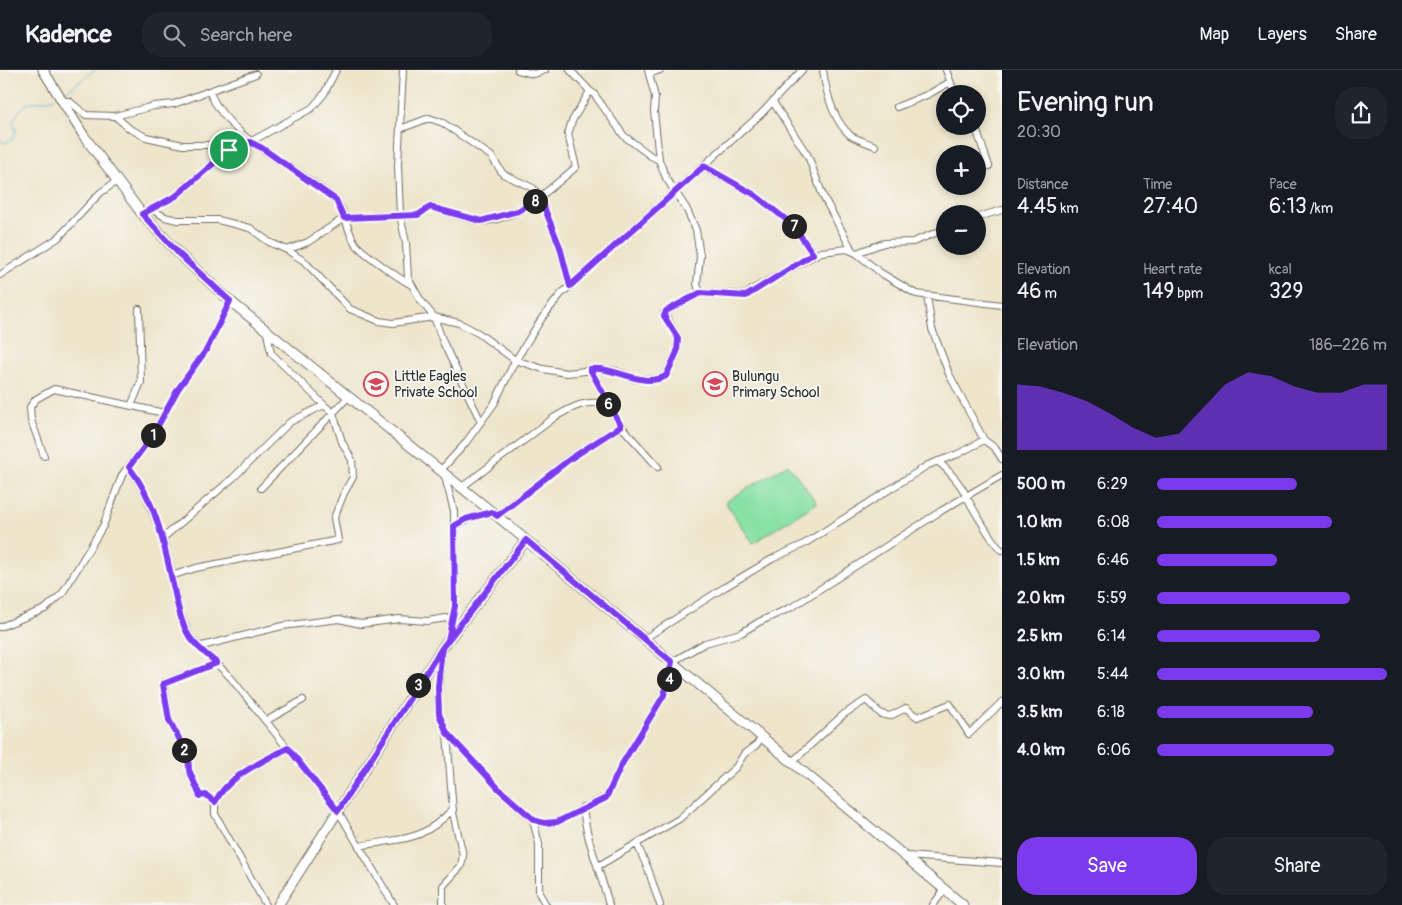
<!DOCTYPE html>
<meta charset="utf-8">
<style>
:root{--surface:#171b24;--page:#20242c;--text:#f1f3f6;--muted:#9ea1a6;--line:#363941;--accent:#7c3aed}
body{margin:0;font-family:Pangolin,sans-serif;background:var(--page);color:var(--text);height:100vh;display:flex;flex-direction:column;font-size:19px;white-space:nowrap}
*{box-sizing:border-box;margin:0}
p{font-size:16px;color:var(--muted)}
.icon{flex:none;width:28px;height:28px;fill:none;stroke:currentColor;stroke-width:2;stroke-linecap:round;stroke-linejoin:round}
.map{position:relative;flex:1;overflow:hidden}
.details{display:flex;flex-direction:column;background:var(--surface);width:400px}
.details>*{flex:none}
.fabs{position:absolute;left:936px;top:15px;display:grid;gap:10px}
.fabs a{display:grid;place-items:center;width:50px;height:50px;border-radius:50%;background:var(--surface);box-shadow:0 2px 8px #0003;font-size:25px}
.pin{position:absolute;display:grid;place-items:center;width:42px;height:42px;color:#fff;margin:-21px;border:2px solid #fff;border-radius:50%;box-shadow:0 1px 5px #0007}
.km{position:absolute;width:25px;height:25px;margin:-12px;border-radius:50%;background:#222;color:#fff;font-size:14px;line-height:25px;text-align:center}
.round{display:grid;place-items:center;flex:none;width:52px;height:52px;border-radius:20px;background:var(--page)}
.head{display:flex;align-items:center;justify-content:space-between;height:85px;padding:0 15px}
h1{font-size:28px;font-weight:600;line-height:38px}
.metrics{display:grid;grid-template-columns:repeat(3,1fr);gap:8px;height:85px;padding:5px 15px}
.metrics div{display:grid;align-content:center}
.metrics b{font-size:21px;font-weight:600}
.metrics small{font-size:14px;font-weight:400}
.metrics p{font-size:14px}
.chart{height:140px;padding:10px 15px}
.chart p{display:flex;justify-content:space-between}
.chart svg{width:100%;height:90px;margin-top:5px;fill:var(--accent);opacity:.7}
.button{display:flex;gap:10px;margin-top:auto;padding:10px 15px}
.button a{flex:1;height:58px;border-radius:20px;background:var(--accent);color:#fff;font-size:20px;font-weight:600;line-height:58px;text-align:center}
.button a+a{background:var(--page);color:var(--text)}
ul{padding:0 15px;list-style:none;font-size:16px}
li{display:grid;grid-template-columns:80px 60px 1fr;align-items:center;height:38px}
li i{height:12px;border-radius:6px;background:var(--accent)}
header{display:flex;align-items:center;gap:30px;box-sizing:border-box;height:70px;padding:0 25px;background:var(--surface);border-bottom:1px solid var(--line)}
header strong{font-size:24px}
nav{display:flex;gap:28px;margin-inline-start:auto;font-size:18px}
.search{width:350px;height:45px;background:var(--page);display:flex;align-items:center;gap:12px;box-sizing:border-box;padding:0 18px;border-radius:20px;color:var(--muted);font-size:19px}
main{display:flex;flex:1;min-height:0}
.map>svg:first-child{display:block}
</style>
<header>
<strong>Kadence</strong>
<div class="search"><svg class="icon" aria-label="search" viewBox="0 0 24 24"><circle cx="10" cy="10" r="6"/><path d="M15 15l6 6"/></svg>Search here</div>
<nav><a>Map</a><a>Layers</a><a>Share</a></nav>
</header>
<main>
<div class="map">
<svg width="1002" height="835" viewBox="0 0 1002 835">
<rect width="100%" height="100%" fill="#f6f6f2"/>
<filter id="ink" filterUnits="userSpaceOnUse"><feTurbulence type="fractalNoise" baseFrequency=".02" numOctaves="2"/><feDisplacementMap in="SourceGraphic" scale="10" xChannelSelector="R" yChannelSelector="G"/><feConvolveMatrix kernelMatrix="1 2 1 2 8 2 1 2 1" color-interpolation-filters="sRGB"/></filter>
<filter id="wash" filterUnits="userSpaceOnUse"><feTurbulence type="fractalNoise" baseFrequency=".0096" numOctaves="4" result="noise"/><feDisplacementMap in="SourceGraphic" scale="20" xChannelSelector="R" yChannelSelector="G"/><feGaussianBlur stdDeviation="1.12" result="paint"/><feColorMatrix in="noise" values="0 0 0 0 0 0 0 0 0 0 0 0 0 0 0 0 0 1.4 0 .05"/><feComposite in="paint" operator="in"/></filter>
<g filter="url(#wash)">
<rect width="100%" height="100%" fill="#eee5cb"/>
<!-- green -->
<path fill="#88e1a5" stroke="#5a8668" d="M788,394l29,39 -64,40 -28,-41z"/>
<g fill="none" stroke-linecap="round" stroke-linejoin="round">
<!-- stream -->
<path stroke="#4fbacb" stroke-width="1" d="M63,24l32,-24
M0,68l3,5 9,-3 4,-9 -3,-9c14,-27 17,-16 42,-24"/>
</g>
</g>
<g filter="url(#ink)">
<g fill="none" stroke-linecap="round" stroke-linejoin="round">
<defs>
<path id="street" d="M403,0l-5,95 2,50 6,28 2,35 13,23 13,16 9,25 38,80
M518,0l16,4 11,-4
M570,0l20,21
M648,0l7,27 -1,14 5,49 7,18 20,30 10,22 4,26 -3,28 3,9
M823,0c3,22 9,49 27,65 3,3 19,8 25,11
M946,0l9,24
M649,4l11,-4
M209,21l47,-17
M63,31h6l17,14 29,1 39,-10 20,-2 35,-13c22,52 85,72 125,108 12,10 12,31 21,44 5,8 45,36 55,41
M773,32l35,54 15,40 29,54
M897,37l32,-13 21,-12
M115,46l15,13 16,8 37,8h35l11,5
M975,56l14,40
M400,59l29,-11 14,5 48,33 12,18 30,14 7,9 20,50 10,39
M704,97l51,28 38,30 20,29
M153,140l12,7 12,3h41l32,8 19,14 18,8 17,11 46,48 29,12 14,2 41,-6 25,6 19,10 37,27 28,9 24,4 36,-4 13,2 19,8h23l7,-3 12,-24 1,-14 -14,-25 36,-20 46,2 7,-6 68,-37 26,-3 9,4 28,-10 29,-1 32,-13
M142,144l34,-18 53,-46 21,-8 62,-34 12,-14 12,-24
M978,147l24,-7
M287,180l21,-8 36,-24 74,-3 12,-8c13,3 41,14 52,14 36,-1 68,-32 94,-54l-8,-33 4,-13 18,-30 4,3 30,42 27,20 8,4
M856,183l25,20 35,21 86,11
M0,205l58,-37 42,-45 17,-12
M927,226l5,33 17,45 35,66 11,8 7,11
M267,263l4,20 53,52
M590,299l29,55 39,43
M131,336l10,-24 -2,-73
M44,386l-13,-36 -1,-13 6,-8 18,-10 110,24
M938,391c10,9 22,22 28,34 4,9 29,52 36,55
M129,397l16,26 18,45 16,73 11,26 41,41 107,133 56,94
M441,400l23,-25 30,-41 20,-41 28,-45 19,-24 200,-180 41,-44
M444,403l10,38 1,95 -7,32
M462,417l93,-70c19,-11 32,-18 54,-12
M497,446l72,-57 52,-33
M454,456l19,-9 19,-6
M163,468l70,-60 57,-56 34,-17 9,8 16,-17
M171,506l25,-8 142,-28 -4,-22 10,-25 9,-16 -1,-17 -10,-18 -9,-29 -72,75
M0,557l45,-18 17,-15 41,-68 19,-51 31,-40 25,-46 29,-40 23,-48
M644,569l81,-52 47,-28 32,-15 124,-79 30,-11 26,-14
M198,577l84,-21 57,-7 22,5 38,-5 29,2 18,-3 6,1
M442,580l-4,49 1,15 8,19 6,80 10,42 -2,11 -18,20v19
M217,593l-53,20 5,37 19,35 1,16 11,25 6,-1 9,7v12l51,91
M266,651l37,-21
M447,663l53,57 33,30 8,3 16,-1 49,-25 16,-33 42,-69 8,-33 33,-19 36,-10 18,-11 33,-15 149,-96 61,-36
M792,692l52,-48 22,-14 15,14 9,2 16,-8 11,9 33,-13 19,30 33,-32
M215,732c14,-27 47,-40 73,-54
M583,737c3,34 18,65 26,98
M533,750l6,24v49l7,12
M637,774l11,25 12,36
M360,776c44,-9 59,-2 93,-37
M907,786l95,7
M598,796l81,-47 57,-52 8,-13 12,-9 6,-8
M933,835l12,-16"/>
<path id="secondary" d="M43,0l41,66 58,78 37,40 51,47 267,215 466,389
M278,835l164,-257 84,-108"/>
</defs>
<!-- street casing -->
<use href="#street" stroke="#6f6c63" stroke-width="8"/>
<!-- secondary casing -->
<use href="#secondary" stroke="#6f6c63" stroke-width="11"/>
<!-- street -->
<use href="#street" stroke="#fff" stroke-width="6"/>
<!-- secondary -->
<use href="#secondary" stroke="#fff" stroke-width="9"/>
</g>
</g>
<g fill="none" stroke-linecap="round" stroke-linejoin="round" filter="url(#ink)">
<defs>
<path id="route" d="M229,80l-53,46 -34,18 37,40 51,47 -23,48 -29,40 -25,46 -24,32c27,34 35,77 44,118 4,17 7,36 16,51 7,11 18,19 28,27l-54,21 6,36 19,35 1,15 11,26 6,-1 9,7c14,-27 47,-40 73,-54l50,63 104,-163 84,-108 146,122 -8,33 -42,69 -16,34 -49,24 -13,1 -10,-3 -34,-30 -53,-57 -8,-19 -1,-27 4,-39 6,-8 7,-34 -1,-80 12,-7 26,-7 5,4 73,-57 51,-33 -31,-57c26,-3 51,20 76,7l11,-24 1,-14 -14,-22 2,-5 34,-18 46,3 67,-42 -20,-29 -38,-30 -51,-29 -134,120 -10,-39 -20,-50 -22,14 -37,10 -51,-14 -12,8 -74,3 -8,-18 -74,-52 -12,-6 -21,8"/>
</defs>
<!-- route casing -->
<use href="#route" stroke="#fff" stroke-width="10"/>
<!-- route -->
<use href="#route" stroke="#7c3aed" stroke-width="6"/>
</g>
<!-- icons -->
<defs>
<symbol id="school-ring" viewBox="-11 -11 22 22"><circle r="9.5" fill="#f6f6f2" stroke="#d1495b" stroke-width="1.5"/><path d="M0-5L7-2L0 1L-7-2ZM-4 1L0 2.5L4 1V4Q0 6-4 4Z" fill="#d1495b"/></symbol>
</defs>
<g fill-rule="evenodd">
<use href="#school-ring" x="362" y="300" width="28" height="28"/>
<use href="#school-ring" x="701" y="300" width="28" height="28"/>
</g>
<g text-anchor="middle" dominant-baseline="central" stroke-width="4" stroke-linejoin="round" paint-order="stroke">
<!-- poi labels -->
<g font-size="14" fill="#2b2b2b" stroke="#f6f6f2" text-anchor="start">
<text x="394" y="306">Little Eagles<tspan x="394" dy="16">Private School</tspan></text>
<text x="732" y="306">Bulungu<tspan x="732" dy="16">Primary School</tspan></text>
</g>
</g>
</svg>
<div class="fabs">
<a><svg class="icon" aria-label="locate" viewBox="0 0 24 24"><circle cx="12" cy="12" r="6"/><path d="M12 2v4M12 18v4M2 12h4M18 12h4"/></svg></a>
<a>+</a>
<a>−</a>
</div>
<div class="pin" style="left:229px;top:80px;background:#1e9e55"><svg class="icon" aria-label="arrive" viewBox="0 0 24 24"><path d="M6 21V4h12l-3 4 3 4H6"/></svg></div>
<b class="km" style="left:153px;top:365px">1</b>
<b class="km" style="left:184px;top:680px">2</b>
<b class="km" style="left:418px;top:615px">3</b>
<b class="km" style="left:669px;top:609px">4</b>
<b class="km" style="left:608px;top:334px">6</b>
<b class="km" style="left:794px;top:156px">7</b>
<b class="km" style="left:535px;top:131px">8</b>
</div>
<section class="details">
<div class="head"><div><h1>Evening run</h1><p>20:30</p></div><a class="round"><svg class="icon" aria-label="share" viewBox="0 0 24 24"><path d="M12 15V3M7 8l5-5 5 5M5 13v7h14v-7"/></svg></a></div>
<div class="metrics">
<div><p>Distance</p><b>4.45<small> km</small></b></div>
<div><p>Time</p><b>27:40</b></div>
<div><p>Pace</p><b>6:13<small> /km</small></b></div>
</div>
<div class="metrics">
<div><p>Elevation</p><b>46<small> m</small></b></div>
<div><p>Heart rate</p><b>149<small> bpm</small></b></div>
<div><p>kcal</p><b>329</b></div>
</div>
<div class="chart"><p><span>Elevation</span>186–226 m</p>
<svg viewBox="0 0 160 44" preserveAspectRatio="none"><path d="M0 44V12L10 13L20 16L30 20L40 26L50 33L60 38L70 36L80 24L90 12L100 6L110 8L120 13L130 16L140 16L150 12L160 12V44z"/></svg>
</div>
<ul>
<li><b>500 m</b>6:29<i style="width:61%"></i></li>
<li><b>1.0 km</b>6:08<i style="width:76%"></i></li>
<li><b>1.5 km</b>6:46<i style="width:52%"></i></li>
<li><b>2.0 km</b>5:59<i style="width:84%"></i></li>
<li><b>2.5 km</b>6:14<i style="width:71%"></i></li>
<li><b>3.0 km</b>5:44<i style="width:100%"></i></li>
<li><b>3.5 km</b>6:18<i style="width:68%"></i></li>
<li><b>4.0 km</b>6:06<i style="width:77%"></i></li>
</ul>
<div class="button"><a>Save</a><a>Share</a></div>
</section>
</main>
